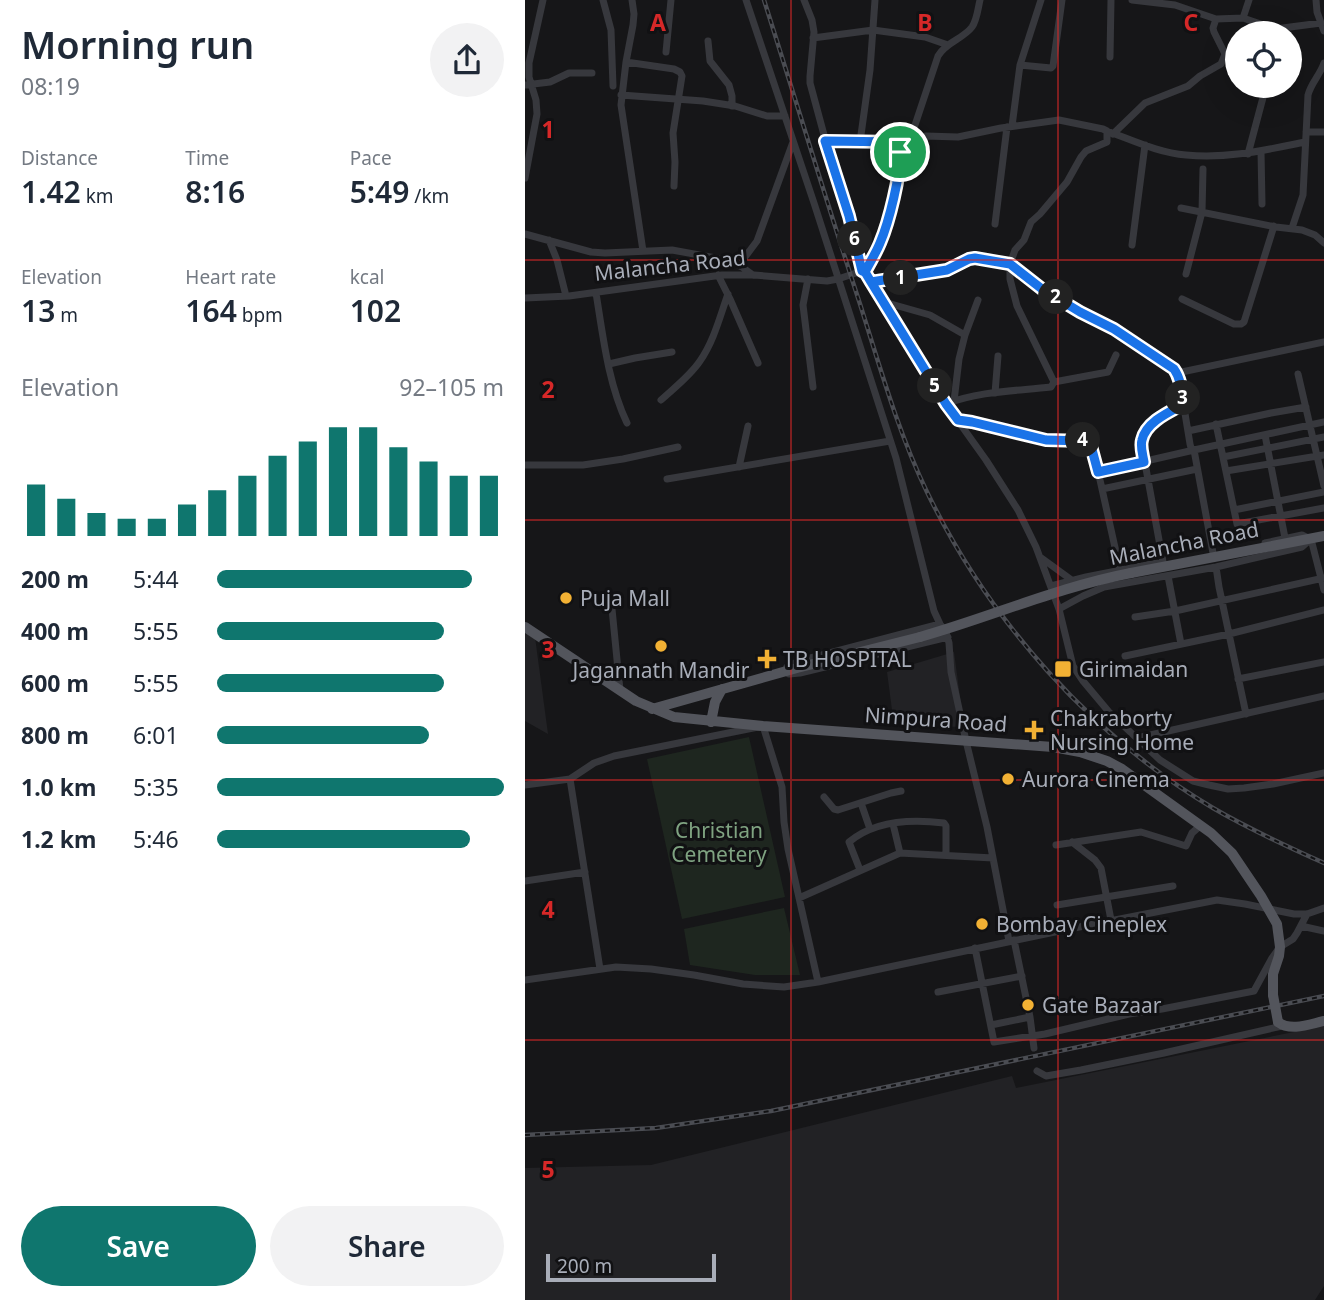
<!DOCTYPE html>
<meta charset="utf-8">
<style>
:root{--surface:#fff;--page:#f2f2f3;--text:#1f2937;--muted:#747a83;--accent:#0f766e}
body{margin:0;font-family:"Noto Sans",sans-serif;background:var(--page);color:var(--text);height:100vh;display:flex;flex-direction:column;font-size:26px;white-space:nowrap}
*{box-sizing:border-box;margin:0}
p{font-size:23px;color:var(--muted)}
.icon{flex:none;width:38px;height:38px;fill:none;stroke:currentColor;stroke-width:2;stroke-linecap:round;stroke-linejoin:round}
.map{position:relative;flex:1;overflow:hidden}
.sheet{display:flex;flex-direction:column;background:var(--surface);width:525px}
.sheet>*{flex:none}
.tools{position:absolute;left:700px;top:21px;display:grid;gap:14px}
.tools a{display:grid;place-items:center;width:77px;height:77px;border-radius:50%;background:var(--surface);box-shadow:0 7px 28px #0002;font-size:35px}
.scale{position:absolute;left:21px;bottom:18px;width:170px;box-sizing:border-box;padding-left:7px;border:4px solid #a8adb8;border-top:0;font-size:19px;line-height:24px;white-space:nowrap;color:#a8adb8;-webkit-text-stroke:5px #111113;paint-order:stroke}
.pin{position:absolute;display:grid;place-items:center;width:60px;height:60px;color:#fff;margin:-30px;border:4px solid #fff;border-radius:50%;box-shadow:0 2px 7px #0007}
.km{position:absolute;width:35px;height:35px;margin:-18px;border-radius:50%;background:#222;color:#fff;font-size:19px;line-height:35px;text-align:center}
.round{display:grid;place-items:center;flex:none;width:74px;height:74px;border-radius:37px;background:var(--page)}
.overview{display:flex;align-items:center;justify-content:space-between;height:119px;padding:0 21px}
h1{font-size:38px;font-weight:600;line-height:52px}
.figures{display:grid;grid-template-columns:repeat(3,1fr);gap:10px;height:119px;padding:7px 21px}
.figures div{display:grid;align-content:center}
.figures b{font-size:30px;font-weight:600}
.figures small{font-size:19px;font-weight:400}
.figures p{font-size:19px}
.chart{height:196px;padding:14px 21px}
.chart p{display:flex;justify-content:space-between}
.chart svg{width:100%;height:126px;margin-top:7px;stroke:var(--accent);stroke-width:6}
.action{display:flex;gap:14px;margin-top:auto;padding:14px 21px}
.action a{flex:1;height:80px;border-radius:42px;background:var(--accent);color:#fff;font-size:28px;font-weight:600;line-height:80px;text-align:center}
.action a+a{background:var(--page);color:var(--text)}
ul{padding:0 21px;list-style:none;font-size:23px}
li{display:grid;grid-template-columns:112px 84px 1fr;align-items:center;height:52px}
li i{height:18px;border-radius:9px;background:var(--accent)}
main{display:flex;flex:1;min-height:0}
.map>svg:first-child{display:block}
</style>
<main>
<section class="sheet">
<div class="overview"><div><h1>Morning run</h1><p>08:19</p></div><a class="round"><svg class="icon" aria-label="share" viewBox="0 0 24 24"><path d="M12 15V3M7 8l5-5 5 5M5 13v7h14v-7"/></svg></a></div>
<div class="figures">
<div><p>Distance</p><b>1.42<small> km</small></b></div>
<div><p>Time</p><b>8:16</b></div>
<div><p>Pace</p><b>5:49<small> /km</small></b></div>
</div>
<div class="figures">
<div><p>Elevation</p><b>13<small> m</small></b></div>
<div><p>Heart rate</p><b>164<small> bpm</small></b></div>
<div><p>kcal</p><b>102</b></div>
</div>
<div class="chart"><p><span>Elevation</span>92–105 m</p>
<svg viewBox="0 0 160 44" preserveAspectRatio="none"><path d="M5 44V26M15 44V31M25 44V36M35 44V38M45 44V38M55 44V33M65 44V28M75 44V23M85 44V16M95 44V11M105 44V6M115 44V6M125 44V13M135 44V18M145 44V23M155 44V23"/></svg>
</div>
<ul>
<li><b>200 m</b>5:44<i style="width:89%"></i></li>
<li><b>400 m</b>5:55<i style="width:79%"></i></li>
<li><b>600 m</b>5:55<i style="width:79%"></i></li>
<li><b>800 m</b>6:01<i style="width:74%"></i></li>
<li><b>1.0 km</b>5:35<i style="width:100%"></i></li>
<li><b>1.2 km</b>5:46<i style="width:88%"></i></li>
</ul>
<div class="action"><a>Save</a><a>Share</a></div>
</section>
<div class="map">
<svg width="799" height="1300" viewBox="0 0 799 1300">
<rect width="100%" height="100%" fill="#161618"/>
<!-- built -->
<path fill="#222225" d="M0,631l10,6 13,97 -23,-13z
M429,652l10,75 -70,-2 -7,-53z
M799,1026v260l-9,14h-790v-132l126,-3 361,-89 4,12z"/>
<!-- green -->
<path fill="#1e261f" d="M224,737l36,160 -103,22 -35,-160z
M259,908l16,67h-45l-65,-10 -6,-36z"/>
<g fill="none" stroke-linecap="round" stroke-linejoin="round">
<!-- minor -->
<path stroke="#37383d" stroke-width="7" d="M78,0l8,30 2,56
M107,0l2,14 -1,11 -7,37 -5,43 22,146
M221,0l68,203 82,255 38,153 6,13 6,8 3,11 2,29 15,69 21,86 22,114
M279,0l8,20 2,12 -4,44v7l17,63 23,70 12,55
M607,0l43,5 41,14 27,-1 32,11 46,-6
M791,0l1,12 7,19
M718,18l6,-18
M288,38l60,-8 52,7 23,8
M183,41l2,20 19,24 3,11v10
M141,52l5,-52
M585,57l1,-57
M101,62l48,7 6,3 2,4 -9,57 2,29 -1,24
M495,65l31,3 2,-2 9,-66
M0,85l25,-3 19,-9h23
M96,95l82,6 32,5 32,10h18
M487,126l8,-61 21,-65
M582,131c25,9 52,22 79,24 42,4 79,-5 119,-13
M781,132h18
M588,134l32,-31 43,-17 12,-10 21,-12 4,-10 -11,-22 -1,-4 3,-9
M385,140l28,-84c8,-14 25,-17 34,-29 5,-7 6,-19 8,-27
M300,141l62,2 12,-1 27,-6 32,1 43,-9 58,-8 44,9 4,2v11l-21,9 -5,6 -14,25 -27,32 -9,8 -7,18 -9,10 -5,14v15l7,27 37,76 -3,5c-34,4 -72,4 -105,17
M335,142l10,-72 5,-70
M736,151l1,53
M723,154l17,-64
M0,178l12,-64 -1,-14 -7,-23v-14l14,-63
M656,208l95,19 26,3 13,5 9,8
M470,224l12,-97
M767,228l11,-33 5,-100c3,-12 12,-20 16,-32
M0,234l66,18 14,1 67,-3 55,10 15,7 11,8
M24,240l8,20 9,36
M607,245l13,-100
M214,265l18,-24 36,-99
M340,272l13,-24 6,-17 15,-56 2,-13 -2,-20
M661,274l16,-62 1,-43
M193,275l12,24 28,64
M283,279l-5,26 10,82
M346,282l76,-13 22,-10 7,-1 34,6 32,25 38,23 34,17 60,40 3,4 3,10 10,61 1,4 3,2 130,-28
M71,293c7,43 12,90 31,130
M0,298l44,-2 153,-21h32l73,6 11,-2 24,-8 3,1 81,132 40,56 32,50 18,37 23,62 14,57 10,15 26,31 51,48 33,21 16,4 19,4 16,-1 29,-4 51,-11
M657,299l52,25h7l3,-2 30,-96
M359,302l46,13 35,20
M84,364l26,-6 37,-6
M652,373l147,-31
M773,374l26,112
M529,382l54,-10 8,-17
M470,393l3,-37
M136,400c13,-12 29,-24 39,-39 14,-20 20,-45 28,-67
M429,401l5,-42 6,-24 13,-35
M433,420l14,2 74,18 40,1 5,5 3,7 26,117
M691,424l21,100 87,-16
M663,431l83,-18 35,-6
M740,435l20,103
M698,457l101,-20
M0,465h58l40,-6 55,-12
M214,467l9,-41
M701,471l98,-16
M573,472l96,-22 19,103
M142,479l223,-38
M577,489l95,-20
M709,510l90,-18
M786,539l13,51
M740,543l37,-8 8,4
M515,557l33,24
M638,562l-22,-121c8,-19 25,-28 43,-37
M691,567l3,20 27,127
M643,576l13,68
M526,586l35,-9 71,-14
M87,609l8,81
M534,609l24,-13 21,-9 112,-20 86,-20 9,-8
M610,617l40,-6 149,-33
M600,656l104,-22 95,-24
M262,667l12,-6 141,-37
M264,674l11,-1 148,-36
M713,679l86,-17
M612,738l187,-42
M45,779l30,190
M0,785l45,-6 24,-16 20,-7 149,-30 19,61 2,35 4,27 30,133
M299,797l10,12 4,1 53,-17 10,-2
M336,803l9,26
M368,824l7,29
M547,842l23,18 6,8 10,52
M531,845l85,-13 45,14 6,-13 8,-7
M335,870l-11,-28c25,-21 63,-23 95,-19l2,3v29
M0,881l60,-9
M274,898l101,-45 93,5
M532,905l116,-19
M776,926l23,5
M489,940l16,77 4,31
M450,948l19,94 51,-8 84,-20 33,-5 92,-18 18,-33 8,-11 13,-8 4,-6 10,-19
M0,980l91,-13 35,2 43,6 49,9 41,3 34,-5 256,-54 143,-28 28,4 49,10h13l17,-6
M413,992l84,-16
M466,1025l39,-8
M512,1071l9,5 35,-6 83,-17 118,-27"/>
<!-- major -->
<path stroke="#53555c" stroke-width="10" d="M606,573l193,-37
M0,627l111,74 38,16 89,9 290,21 27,5 27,9 15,8 89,64 21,20 29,43 16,28 3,23 -1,9 -6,18v21
M127,709l145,-41 123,-31
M186,722l4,-20 7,-13
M753,1022c13,10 32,2 46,-1"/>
<defs>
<path id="rail" d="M239,0c32,101 63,203 96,304 20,63 38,128 67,188 62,128 163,243 286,316 36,21 73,38 111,55
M0,1135l131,-7 115,-17 553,-115"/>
</defs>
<!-- rail casing -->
<use href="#rail" stroke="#4a4c52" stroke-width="4.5"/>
<!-- rail -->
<use href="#rail" stroke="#111113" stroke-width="2" stroke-dasharray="5" stroke-linecap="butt"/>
<!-- major-bridge -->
<path stroke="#53555c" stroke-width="10" d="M395,637c71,-20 138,-50 211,-64
M748,995l5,27"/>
</g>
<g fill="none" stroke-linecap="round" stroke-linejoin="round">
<defs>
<path id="route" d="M375,152c1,22 -11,70 -20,91 -4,10 -10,19 -15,29l6,10 76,-12 22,-11 6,-1 35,6 32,25 38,23 34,17 60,40c7,10 8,23 10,35 -15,8 -38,18 -42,36 -2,7 1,15 2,22l-46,10 -7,-26 -5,-5 -40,-1 -74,-18 -14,-2 -12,-16 -75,-122 -6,-10 -3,-1 -13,-55 -24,-75 74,1 1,10"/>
</defs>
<!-- route casing -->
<use href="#route" stroke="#fff" stroke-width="14"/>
<!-- route -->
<use href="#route" stroke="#1a73e8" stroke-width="9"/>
</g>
<!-- grid -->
<path fill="none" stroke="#d62828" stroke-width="2" stroke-opacity="0.55" d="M266,0v1300M533,0v1300M0,260h799M0,520h799M0,780h799M0,1040h799"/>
<!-- markers -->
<g fill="#f2b134" stroke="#111113" stroke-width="2.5">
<circle cx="41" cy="598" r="7"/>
<circle cx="136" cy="646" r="7"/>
<path d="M238.5 648.5h7v7h7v7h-7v7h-7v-7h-7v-7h7z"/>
<rect x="529" y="660" width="18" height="18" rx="3.5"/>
<path d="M505.5 719.5h7v7h7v7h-7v7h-7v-7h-7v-7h7z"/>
<circle cx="483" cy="779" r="7"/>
<circle cx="457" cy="924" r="7"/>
<circle cx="503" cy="1005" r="7"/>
</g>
<g text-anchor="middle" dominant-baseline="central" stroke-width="6" stroke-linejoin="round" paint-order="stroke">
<!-- street labels -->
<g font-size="21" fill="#a8adb8" stroke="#111113">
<text transform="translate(145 265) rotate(-6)">Malancha Road</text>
<text transform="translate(659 543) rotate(-11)">Malancha Road</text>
<text transform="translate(411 719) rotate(4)">Nimpura Road</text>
</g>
<!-- poi labels -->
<g font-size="21" fill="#a8adb8" stroke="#111113" text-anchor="start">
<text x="55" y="598">Puja Mall</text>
<text x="258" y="659">TB HOSPITAL</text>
<text x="554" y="669">Girimaidan</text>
<text x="136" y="670" text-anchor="middle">Jagannath Mandir</text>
<text x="525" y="718">Chakraborty<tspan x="525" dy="24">Nursing Home</tspan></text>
<text x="497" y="779">Aurora Cinema</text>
<text x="471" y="924">Bombay Cineplex</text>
<text x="517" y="1005">Gate Bazaar</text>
</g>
<!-- park labels -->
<g font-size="21" fill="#7fa381" stroke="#111113">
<text x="194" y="830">Christian<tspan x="194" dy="24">Cemetery</tspan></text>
</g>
</g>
<g font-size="23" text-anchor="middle" font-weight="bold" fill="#d62828" stroke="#111113" stroke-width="6" stroke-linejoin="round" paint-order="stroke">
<text x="133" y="31">A</text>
<text x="400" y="31">B</text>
<text x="666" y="31">C</text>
<text x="23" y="138">1</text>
<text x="23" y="398">2</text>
<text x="23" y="658">3</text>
<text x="23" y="918">4</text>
<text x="23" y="1178">5</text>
</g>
</svg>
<div class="tools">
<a><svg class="icon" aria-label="locate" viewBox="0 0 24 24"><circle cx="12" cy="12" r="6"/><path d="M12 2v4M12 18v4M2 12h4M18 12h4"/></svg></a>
</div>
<div class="scale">200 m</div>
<div class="pin" style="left:375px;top:152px;background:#1e9e55"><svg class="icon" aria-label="arrive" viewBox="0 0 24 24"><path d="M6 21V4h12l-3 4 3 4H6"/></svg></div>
<b class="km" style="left:376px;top:278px">1</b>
<b class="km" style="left:531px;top:297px">2</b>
<b class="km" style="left:658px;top:398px">3</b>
<b class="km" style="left:558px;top:440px">4</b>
<b class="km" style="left:410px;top:386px">5</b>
<b class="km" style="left:330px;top:239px">6</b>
</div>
</main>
